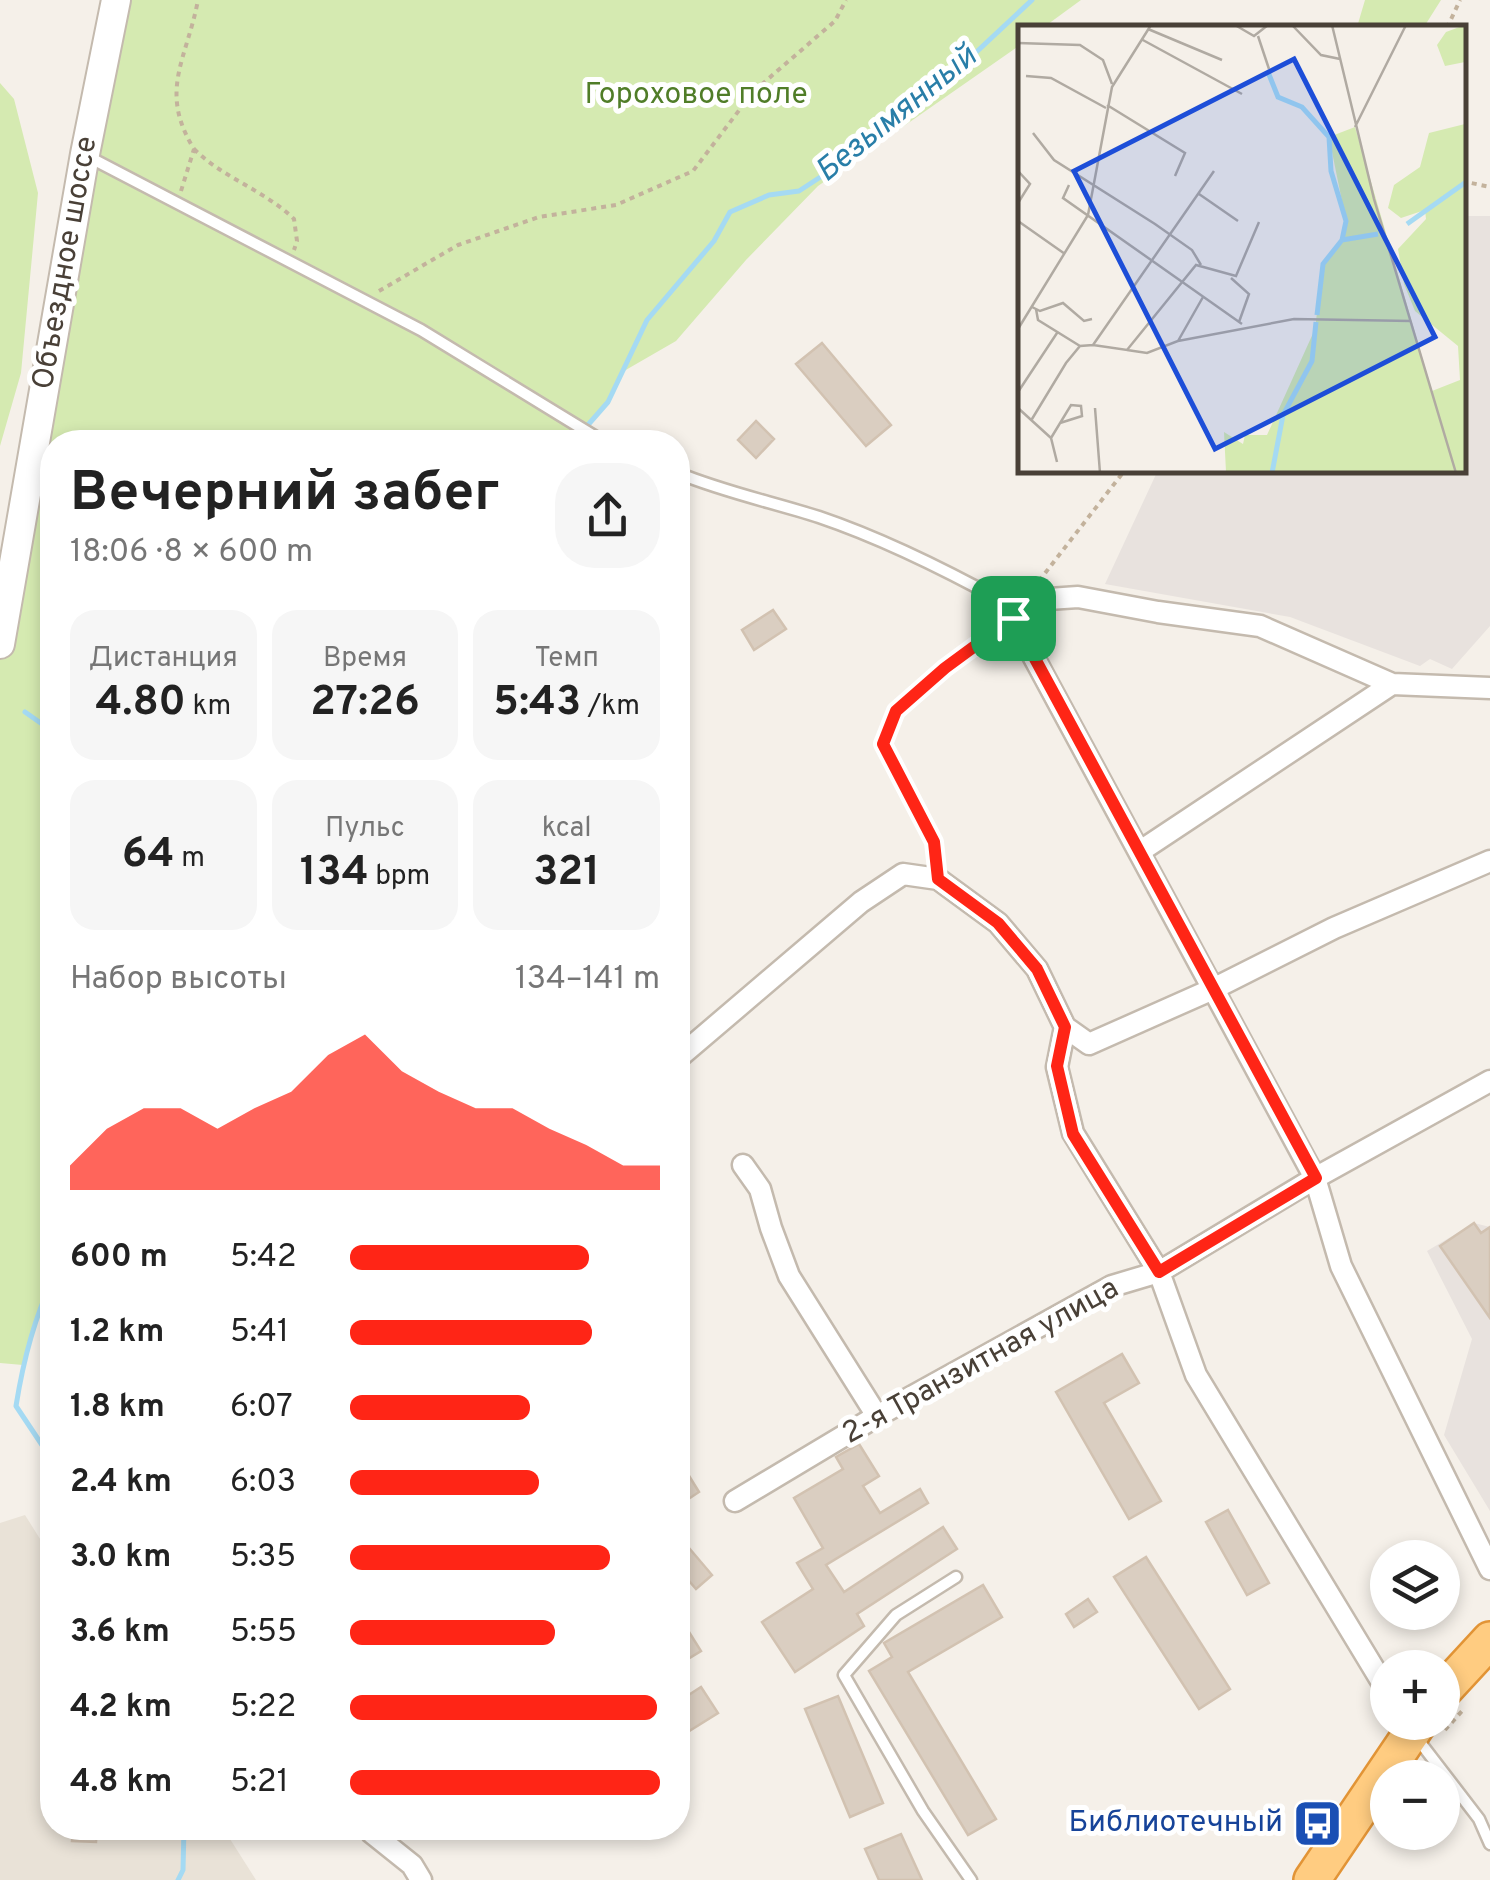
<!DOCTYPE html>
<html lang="ru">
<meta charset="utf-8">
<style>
:root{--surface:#fff;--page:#f6f6f6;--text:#222;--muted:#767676;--accent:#ff2516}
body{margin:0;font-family:Overpass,sans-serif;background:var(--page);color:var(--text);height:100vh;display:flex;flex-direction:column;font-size:38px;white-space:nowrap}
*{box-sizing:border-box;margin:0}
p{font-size:32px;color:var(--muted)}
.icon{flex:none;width:55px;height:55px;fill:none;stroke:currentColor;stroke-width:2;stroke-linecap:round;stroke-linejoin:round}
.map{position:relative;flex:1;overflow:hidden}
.details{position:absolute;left:40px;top:430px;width:650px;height:1410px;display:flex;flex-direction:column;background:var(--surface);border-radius:40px;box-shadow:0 5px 15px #0003}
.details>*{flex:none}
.fabs{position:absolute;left:1370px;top:1540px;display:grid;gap:20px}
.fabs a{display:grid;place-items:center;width:90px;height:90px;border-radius:50%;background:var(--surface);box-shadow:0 5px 15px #0003;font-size:50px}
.pin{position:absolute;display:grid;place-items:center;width:85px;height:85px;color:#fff;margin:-42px;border-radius:20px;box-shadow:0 5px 15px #0006}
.round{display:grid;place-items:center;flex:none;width:105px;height:105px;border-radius:40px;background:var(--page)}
.headline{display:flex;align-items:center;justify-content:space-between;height:170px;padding:0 30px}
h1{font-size:55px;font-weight:700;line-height:75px}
.metrics{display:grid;grid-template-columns:repeat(3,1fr);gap:15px;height:170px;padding:10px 30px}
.metrics div{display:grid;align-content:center;border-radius:25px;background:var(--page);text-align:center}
.metrics b{font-size:42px;font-weight:700}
.metrics small{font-size:28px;font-weight:400}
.metrics p{font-size:28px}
.chart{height:280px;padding:20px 30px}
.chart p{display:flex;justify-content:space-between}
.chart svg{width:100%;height:180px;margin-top:10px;fill:var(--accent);opacity:.7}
ul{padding:0 30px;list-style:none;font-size:32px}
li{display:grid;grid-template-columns:160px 120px 1fr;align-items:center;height:75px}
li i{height:25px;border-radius:12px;background:var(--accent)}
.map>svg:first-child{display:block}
</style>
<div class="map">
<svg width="1490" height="1880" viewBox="0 0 1490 1880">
<rect width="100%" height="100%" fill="#f5f0e9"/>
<!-- residential -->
<path fill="#e9e2d7" d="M25,1515l27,43v270h171l33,52h-256v-357z"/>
<!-- industrial -->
<path fill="#e8e2de" d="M1463,216h27v410l-38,43 -22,-10 -10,7 -130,-49 -185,-33 53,-114h304z
M1474,1223l16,4v284l-46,-76 28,-96 -45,-88z"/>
<!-- green -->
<path fill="#d5eab1" d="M116,0h965l-37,27 -24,1v17l-202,141 -72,74 -70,81 -52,30 -16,31 -35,40h-521v839l-13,27 -16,57 -23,-2v-719z
M1365,0h76l-17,27h-67z
M0,83l14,16 24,94 -17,180 -21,73z"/>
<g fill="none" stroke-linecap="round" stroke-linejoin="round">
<!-- stream -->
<path stroke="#a5daf3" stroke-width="5" d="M573,442l35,-40 39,-82 67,-79 16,-29 39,-17 30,-4 49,-32 77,-59 107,-100
M25,712l27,19
M52,1281c-19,40 -29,81 -36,125l30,45 6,32
M178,1880l5,-10 1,-42"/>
</g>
<!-- building -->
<path fill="#dacec1" stroke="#d2c2b1" stroke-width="2.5" d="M822,343l69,82 -25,21 -70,-82z
M756,421l18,18 -18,19 -18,-18z
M773,610l13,19 -32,21 -12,-20z
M1474,1223l7,10 9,-6v91l-50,-72z
M1122,1354l17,29 -35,20 57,98 -32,18 -73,-127z
M859,1444l20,32 -16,10 17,27 40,-24 8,14 -102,62 18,27 99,-65 14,22 -100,65 7,12 -69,46 -33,-50 51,-33 -16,-26 26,-15 -29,-50 49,-29 -7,-12z
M678,1458l21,34 -21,14z
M1228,1510l41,73 -22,12 -41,-73z
M678,1535l34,40 -16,14 -18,-21z
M1146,1557l84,132 -31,20 -85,-132z
M983,1585l19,32 -94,55 88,147 -28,16 -99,-164 23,-14 -8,-14z
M1088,1599l9,13 -23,15 -8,-13z
M689,1632l12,19 -23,14v-25z
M701,1687l17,26 -40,25v-36z
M838,1696l45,107 -33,14 -45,-108z
M73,1828h24l-1,14 -24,-1z
M901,1834l21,46h-43l-14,-31z"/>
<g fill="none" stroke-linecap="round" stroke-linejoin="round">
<defs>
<path id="service" d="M85,155l336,175 183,112
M678,473c46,19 94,29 141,44 65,22 125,52 185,85
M938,878l-4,-36 -51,-98 14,-33 48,-43 68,-50
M956,1577l-60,38 -52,60 79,136 48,69
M1416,1737l63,82 11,25"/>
<path id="minor" d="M1392,684l-132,-58 -102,-14 -80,-15 -74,5 311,576 26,88 149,303
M1139,852l253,-168 98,4
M1065,1027l-8,40 16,66 86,139 37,103 192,317
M678,1058l183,-156 42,-28 35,5 60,44 39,46 28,58 24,17 124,-55 121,-61 156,-67
M743,1165l17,24 11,39 18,48 88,140
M735,1501l142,-85 235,-130 47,-14 156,-94 175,-97
M372,1833l40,32 9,15"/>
<path id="tertiary" d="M0,644l85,-490 31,-154"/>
<path id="trunk" d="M1442,1692l48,-52
M1312,1880l107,-158"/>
</defs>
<!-- service casing -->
<use href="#service" stroke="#c4baae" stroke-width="15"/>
<!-- minor casing -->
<use href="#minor" stroke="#c4baae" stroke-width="25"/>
<!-- tertiary casing -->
<use href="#tertiary" stroke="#c4baae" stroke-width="32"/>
<!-- trunk casing -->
<use href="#trunk" stroke="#e29436" stroke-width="40"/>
<!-- path -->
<path stroke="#c3b29c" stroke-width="4" stroke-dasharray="5 5" stroke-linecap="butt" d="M1447,28l13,-28
M194,149c29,29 70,41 100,70l3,22 -3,9
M1462,181l28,6
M181,191l13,-42c-36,-58 -7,-90 4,-149
M379,291l79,-46 81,-28 77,-12 77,-34 60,-79 82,-71 11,-21
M1039,581l86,-111
M1445,1730l17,-19"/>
<!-- service -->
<use href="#service" stroke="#fff" stroke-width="10"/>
<!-- minor -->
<use href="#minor" stroke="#fff" stroke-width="20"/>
<!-- tertiary -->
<use href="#tertiary" stroke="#fff" stroke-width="28"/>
<!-- trunk -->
<use href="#trunk" stroke="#ffcc81" stroke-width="35"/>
</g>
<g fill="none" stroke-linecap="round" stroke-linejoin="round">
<defs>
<path id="route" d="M1013,618l303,560 -157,94 -86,-138 -16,-68 8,-39 -28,-58 -39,-46 -60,-44 -4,-37 -51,-98 13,-33 49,-43z"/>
</defs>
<!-- route casing -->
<use href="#route" stroke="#fff" stroke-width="20"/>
<!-- route -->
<use href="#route" stroke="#ff2516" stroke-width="12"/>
</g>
<!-- icons -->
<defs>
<symbol id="bus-square" viewBox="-11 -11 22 22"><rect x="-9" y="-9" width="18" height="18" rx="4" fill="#1a4fb4" stroke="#fff"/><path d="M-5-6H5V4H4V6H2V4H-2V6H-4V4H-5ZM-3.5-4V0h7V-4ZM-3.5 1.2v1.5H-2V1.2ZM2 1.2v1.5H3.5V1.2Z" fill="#fff"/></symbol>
</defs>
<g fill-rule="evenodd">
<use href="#bus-square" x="1290" y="1796" width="55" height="55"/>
</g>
<g text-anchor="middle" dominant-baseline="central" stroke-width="10" stroke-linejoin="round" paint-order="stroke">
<!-- park labels -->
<g font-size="30" fill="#507d28" stroke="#fff">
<text x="696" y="95">Гороховое поле</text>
</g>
<!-- street labels -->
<g font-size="30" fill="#494037" stroke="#fff">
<text transform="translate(66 263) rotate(-80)">Объездное шоссе</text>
<text transform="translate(981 1362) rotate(-29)">2-я Транзитная улица</text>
</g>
<!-- transit labels -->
<g font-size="30" fill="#164399" stroke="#fff" text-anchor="end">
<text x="1283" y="1823">Библиотечный</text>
</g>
<!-- water labels -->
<g font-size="32" font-style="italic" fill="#297ea8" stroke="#fff">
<text transform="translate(897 115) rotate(-39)">Безымянный</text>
</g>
</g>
<!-- overview -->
<g transform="translate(1018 25)">
<rect width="448" height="448" fill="#f5f0e9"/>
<path d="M447,0v37l-20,4 -8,-21 9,-13zM447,99v348h-239l-2,-40 19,12 2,-9h22l48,-106 8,-65 19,-24 4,-19 -17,-84 26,-10 77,264 28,-11 -2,-34 -43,-35 -11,-27 -6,-35 28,-30 -1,-9 -24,8 -13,-10 6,-23 26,-18 9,-34z" fill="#d5eab1"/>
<path fill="none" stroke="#a5daf3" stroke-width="5" d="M250,47l10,25 24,10 27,30 2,34 15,50 -4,19 -19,24 -6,51M389,199l59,-42M324,215l36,-6M254,448l11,-58 29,-54 4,-39"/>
<path fill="none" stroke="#b0aaa2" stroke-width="2.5" d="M217,0l19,11 14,-11M274,0l29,30 19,4M314,0l42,174 82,274M130,4l74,31M240,11l11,33M123,14l101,55M0,18l62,2 23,15 9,24M8,51l25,2 55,30M89,80l78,48 -10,23M337,102l51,-102M15,108l21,27 101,64 37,26 9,15M0,146l12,13 -12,19M51,160l-6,13 179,126M181,169l39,27M0,196l47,33M213,253l18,16 -10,28M14,282l8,4 23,-8 21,18 8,-2M18,284l2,11 42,26M0,304l70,-114 24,-128 39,-62M160,316l116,-22 117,2M75,320l34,5 69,-85 40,11 23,-54M109,325l20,3 31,-12 25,-44M0,367l39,-59M0,383l33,30 6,24M77,383l5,65M14,394l34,-56 14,-17 13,-1 121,-174M33,413l20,-33 10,1 1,10 -22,7"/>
<path fill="#1d4ed8" fill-opacity="0.15" stroke="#1d4ed8" stroke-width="5" d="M276,34l141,278 -220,112 -141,-278z"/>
<rect width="448" height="448" fill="none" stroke="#494037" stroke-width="5"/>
</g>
</svg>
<div class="fabs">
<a><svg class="icon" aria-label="layers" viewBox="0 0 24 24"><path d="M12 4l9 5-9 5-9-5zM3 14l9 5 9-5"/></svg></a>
<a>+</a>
<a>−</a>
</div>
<div class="pin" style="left:1013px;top:618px;background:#1e9e55"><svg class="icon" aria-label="arrive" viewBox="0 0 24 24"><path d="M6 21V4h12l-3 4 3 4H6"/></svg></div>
<section class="details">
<div class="headline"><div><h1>Вечерний забег</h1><p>18:06 · 8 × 600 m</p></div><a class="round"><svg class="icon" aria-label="share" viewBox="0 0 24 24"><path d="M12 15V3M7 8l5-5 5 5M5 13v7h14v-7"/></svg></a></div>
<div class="metrics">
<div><p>Дистанция</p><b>4.80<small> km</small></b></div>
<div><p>Время</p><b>27:26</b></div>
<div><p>Темп</p><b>5:43<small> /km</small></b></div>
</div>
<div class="metrics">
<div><b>64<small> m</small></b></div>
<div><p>Пульс</p><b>134<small> bpm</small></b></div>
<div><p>kcal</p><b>321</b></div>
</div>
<div class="chart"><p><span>Набор высоты</span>134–141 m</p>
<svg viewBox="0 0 160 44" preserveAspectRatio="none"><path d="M0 44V38L10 29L20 24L30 24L40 29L50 24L60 20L70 11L80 6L90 15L100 20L110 24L120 24L130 29L140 33L150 38L160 38V44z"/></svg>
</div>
<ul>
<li><b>600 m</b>5:42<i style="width:77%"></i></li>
<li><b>1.2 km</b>5:41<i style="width:78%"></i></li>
<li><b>1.8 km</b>6:07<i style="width:58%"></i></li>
<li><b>2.4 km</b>6:03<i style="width:61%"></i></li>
<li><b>3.0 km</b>5:35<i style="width:84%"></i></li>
<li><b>3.6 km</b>5:55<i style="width:66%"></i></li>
<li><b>4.2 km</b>5:22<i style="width:99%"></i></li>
<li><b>4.8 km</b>5:21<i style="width:100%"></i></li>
</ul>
</section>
</div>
